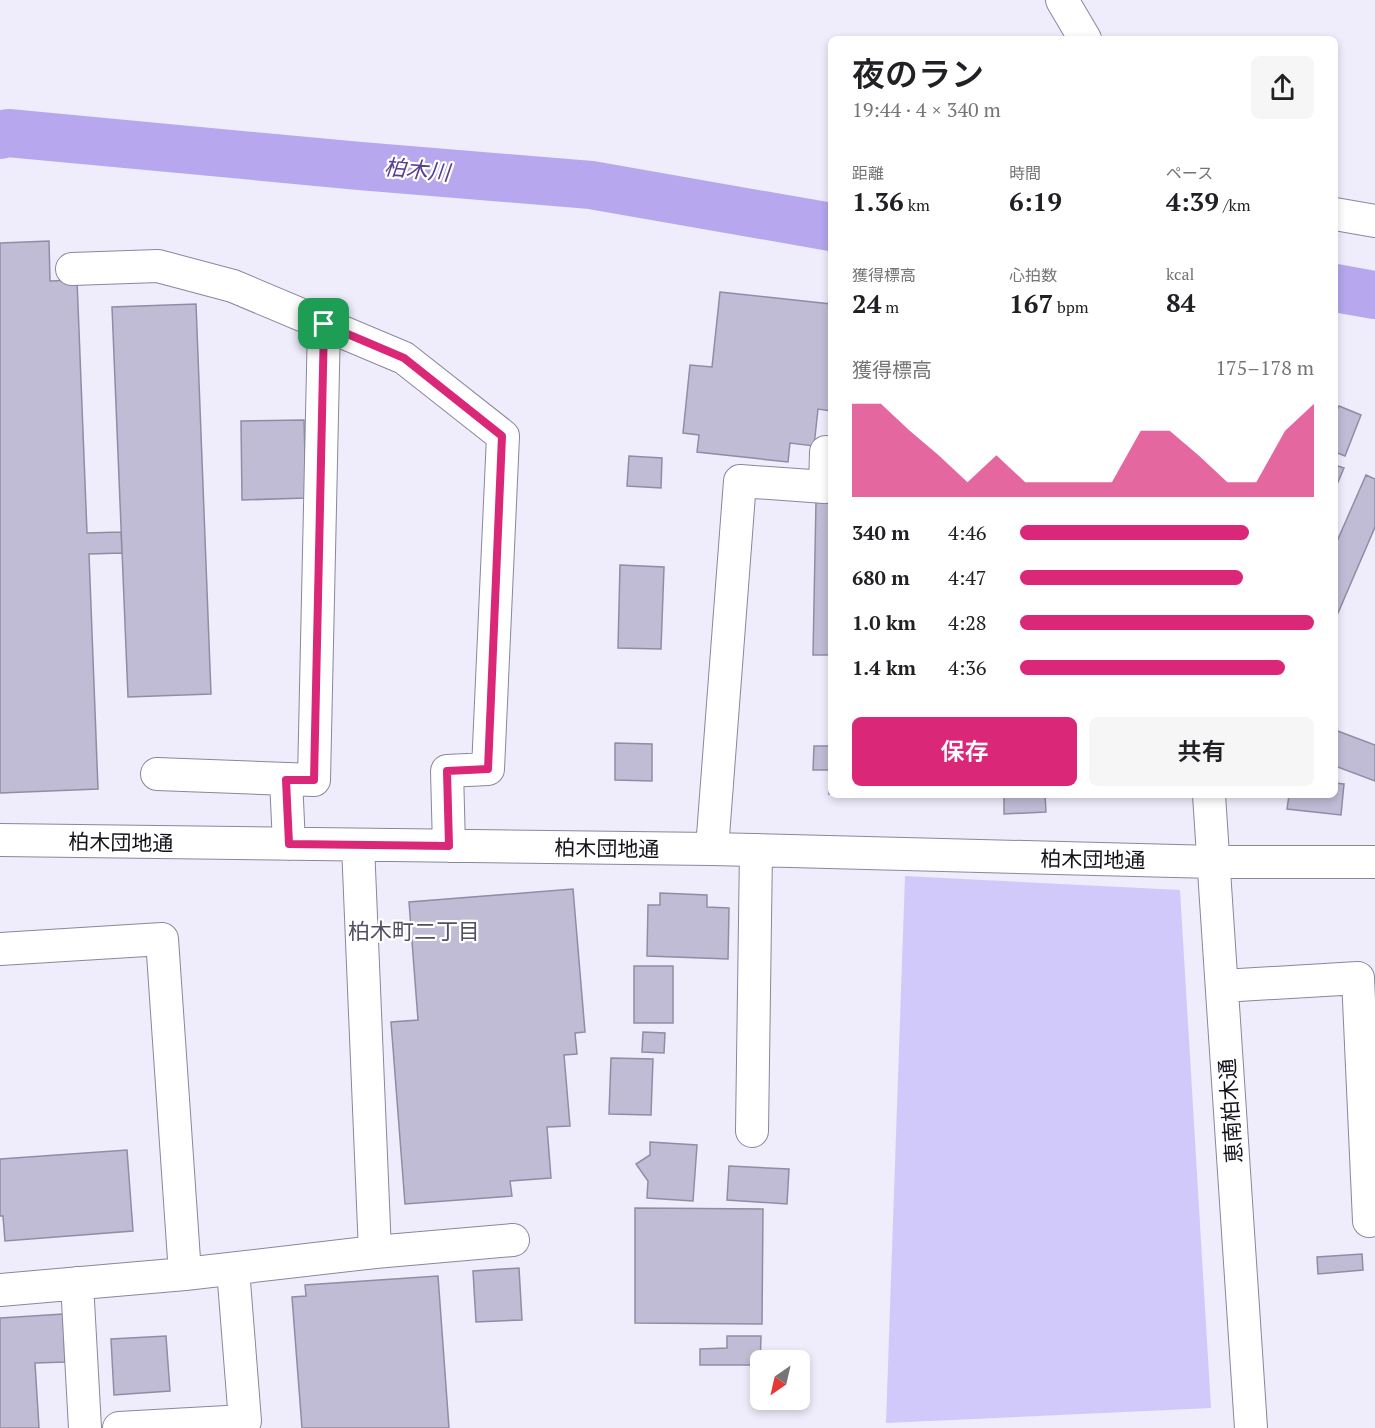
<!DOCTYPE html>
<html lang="ja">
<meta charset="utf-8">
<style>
:root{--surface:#fff;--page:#f6f6f6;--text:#202124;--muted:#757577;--accent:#db2777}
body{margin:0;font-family:"PT Serif","Noto Sans JP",serif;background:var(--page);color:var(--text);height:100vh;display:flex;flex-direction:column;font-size:22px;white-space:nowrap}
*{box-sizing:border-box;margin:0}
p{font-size:20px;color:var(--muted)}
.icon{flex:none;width:33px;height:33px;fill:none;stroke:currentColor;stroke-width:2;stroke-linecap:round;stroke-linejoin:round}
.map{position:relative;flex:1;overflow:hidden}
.drawer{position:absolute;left:828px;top:36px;width:510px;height:762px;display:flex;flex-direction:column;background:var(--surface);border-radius:9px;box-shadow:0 3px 9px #0003}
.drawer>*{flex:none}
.needle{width:39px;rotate:214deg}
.tools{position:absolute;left:750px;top:1350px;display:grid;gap:12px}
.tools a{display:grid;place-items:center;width:60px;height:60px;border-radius:9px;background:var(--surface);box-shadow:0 3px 9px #0003;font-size:30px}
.pin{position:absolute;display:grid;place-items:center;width:51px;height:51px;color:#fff;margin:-26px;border-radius:12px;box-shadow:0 3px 9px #0006}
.round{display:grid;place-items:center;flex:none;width:63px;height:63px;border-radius:9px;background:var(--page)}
.head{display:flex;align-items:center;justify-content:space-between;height:102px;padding:0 24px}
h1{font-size:33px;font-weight:600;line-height:45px}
.stats{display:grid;grid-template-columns:repeat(3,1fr);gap:9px;height:102px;padding:6px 24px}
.stats div{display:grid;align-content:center}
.stats b{font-size:26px;font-weight:600}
.stats small{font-size:16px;font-weight:400}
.stats p{font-size:16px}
.chart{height:168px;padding:12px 24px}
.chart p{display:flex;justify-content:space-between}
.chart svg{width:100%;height:108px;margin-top:6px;fill:var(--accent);opacity:.7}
.cta{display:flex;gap:12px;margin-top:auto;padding:12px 24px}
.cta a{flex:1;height:69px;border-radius:9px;background:var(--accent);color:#fff;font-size:24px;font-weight:600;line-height:69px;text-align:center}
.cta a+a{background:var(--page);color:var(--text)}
ul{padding:0 24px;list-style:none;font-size:20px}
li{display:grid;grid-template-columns:96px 72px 1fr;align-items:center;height:45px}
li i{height:15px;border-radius:8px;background:var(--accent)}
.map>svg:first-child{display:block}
</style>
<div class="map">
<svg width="1375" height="1428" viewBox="0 0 1375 1428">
<rect width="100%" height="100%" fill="#efecfc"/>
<!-- green -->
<path fill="#d2c9fb" d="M905,876l275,14 31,518 -325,15z"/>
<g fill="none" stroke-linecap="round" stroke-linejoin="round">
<!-- river -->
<path stroke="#b6a7ee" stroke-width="48" d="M0,135l8,-2 352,33 231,19 240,42
M1335,288l40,7"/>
</g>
<!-- building -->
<path fill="#c1bcd6" stroke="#918ca4" stroke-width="1.5" d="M49,241l1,40 27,-1 10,253 34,-1 1,21 -33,1 9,235 -98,4v-550z
M720,292l111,12v107l-13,-2 -4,37 -24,-3 -2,19 -91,-10 2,-17 -16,-2 7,-68 22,2z
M196,304l15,390 -83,3 -16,-390z
M1339,406l22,9 -16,41 -10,-4v-38z
M304,420l2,78 -64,2 -1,-79z
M629,456l33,2 -1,30 -34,-2z
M1335,465l9,3 -9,21z
M1366,475l9,4v48l-40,93v-74z
M816,501h15v154h-18z
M620,565l44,2 -3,82 -43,-1z
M1335,730l40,15v36l-40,-15z
M615,743l37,1v37l-37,-1z
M814,746h17v48h-2v-24h-16z
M1335,783l9,1 -3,31 -54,-6 2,-14h46z
M1004,795h41l1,17 -42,2z
M573,889l12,143 -10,1 2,21 -13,1 6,71 -23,1 4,51 -41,3 2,15 -107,8 -14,-182 27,-2 -9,-118z
M660,893l47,2v12l22,1 -1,51 -81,-3 1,-51h12z
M634,966h39v57h-39z
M643,1032l22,1 -1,20 -22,-1z
M611,1058l42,1 -2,56 -42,-1z
M650,1142l47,3 -4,56 -46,-3 1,-17 -12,-17 14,-9z
M127,1150l6,81 -128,10 -2,-25h-3v-57z
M729,1166l60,3 -2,35 -60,-4z
M635,1208l128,1 -1,115 -127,-1z
M1362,1254l1,16 -45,4 -1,-17z
M519,1268l3,52 -46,2 -3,-51z
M438,1276l11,152h-147l-10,-131 14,-1 -1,-11z
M63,1314l2,48 -30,1 4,65h-39v-110z
M166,1336l4,55 -56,4 -3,-56z
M727,1336h34l-1,29h-60v-16l27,-1z"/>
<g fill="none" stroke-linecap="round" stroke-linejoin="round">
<defs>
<path id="minor" d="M1062,0l23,39
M1335,214l40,7
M72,269l86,-3 75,20 171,72 99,78 -15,333 -41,2 2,75
M157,774l157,6 10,-456
M286,779l3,65
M1209,795l42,633
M0,840l712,9 502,13h161
M712,849l28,-368 85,6 1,-35 5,1
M0,949l162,-10 23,335
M1222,986l136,-8 11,243
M752,1131l4,-281
M375,1252l138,-12
M77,1283l8,145
M0,1290l185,-16 190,-22 -17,-407
M119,1428l126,-7 -12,-152"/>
</defs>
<!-- minor casing -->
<use href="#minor" stroke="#8a869d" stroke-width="34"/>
<!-- minor -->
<use href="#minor" stroke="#fff" stroke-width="32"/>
</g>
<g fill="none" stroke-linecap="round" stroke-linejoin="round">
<defs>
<path id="route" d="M324,324l80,34 98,78 -14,333 -41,2 2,75 -160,-2 -3,-64h28z"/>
</defs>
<!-- route casing -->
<use href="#route" stroke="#fff" stroke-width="12"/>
<!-- route -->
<use href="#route" stroke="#db2777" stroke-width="8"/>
</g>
<g text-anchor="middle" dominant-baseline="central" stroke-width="4.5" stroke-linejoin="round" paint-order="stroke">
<!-- street labels -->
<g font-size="21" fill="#13111a" stroke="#fff">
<text transform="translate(121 842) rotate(1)">柏木団地通</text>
<text transform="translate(607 848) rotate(1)">柏木団地通</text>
<text transform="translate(1093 859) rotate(1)">柏木団地通</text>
<text transform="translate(1230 1111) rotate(-94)">恵南柏木通</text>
</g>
<!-- water labels -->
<g font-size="22" font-style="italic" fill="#573f92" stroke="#fff">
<text transform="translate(417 169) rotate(5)">柏木川</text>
</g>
<!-- neighbourhood labels -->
<g font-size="22" fill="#544f65" stroke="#fff">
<text x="414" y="930">柏木町二丁目</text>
</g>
</g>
</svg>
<div class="tools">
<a><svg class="needle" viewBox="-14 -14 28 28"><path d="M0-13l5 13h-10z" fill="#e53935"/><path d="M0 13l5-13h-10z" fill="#757577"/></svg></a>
</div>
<div class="pin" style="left:324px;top:324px;background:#1e9e55"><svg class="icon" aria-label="arrive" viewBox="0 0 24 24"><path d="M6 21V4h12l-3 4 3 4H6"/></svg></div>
<section class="drawer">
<div class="head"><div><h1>夜のラン</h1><p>19:44 · 4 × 340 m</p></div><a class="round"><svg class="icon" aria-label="share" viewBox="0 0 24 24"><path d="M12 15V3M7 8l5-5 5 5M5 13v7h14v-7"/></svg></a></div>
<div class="stats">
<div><p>距離</p><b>1.36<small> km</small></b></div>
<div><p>時間</p><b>6:19</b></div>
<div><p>ペース</p><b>4:39<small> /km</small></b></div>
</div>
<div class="stats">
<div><p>獲得標高</p><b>24<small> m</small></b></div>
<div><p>心拍数</p><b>167<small> bpm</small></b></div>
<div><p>kcal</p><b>84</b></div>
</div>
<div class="chart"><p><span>獲得標高</span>175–178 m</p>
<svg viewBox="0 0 160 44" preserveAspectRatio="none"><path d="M0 44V6L10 6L20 17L30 27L40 38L50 27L60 38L70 38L80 38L90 38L100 17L110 17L120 27L130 38L140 38L150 17L160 6V44z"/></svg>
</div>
<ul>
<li><b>340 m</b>4:46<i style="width:78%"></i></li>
<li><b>680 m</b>4:47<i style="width:76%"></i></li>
<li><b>1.0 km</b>4:28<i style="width:100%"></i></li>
<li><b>1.4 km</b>4:36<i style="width:90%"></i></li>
</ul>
<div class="cta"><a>保存</a><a>共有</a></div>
</section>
</div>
